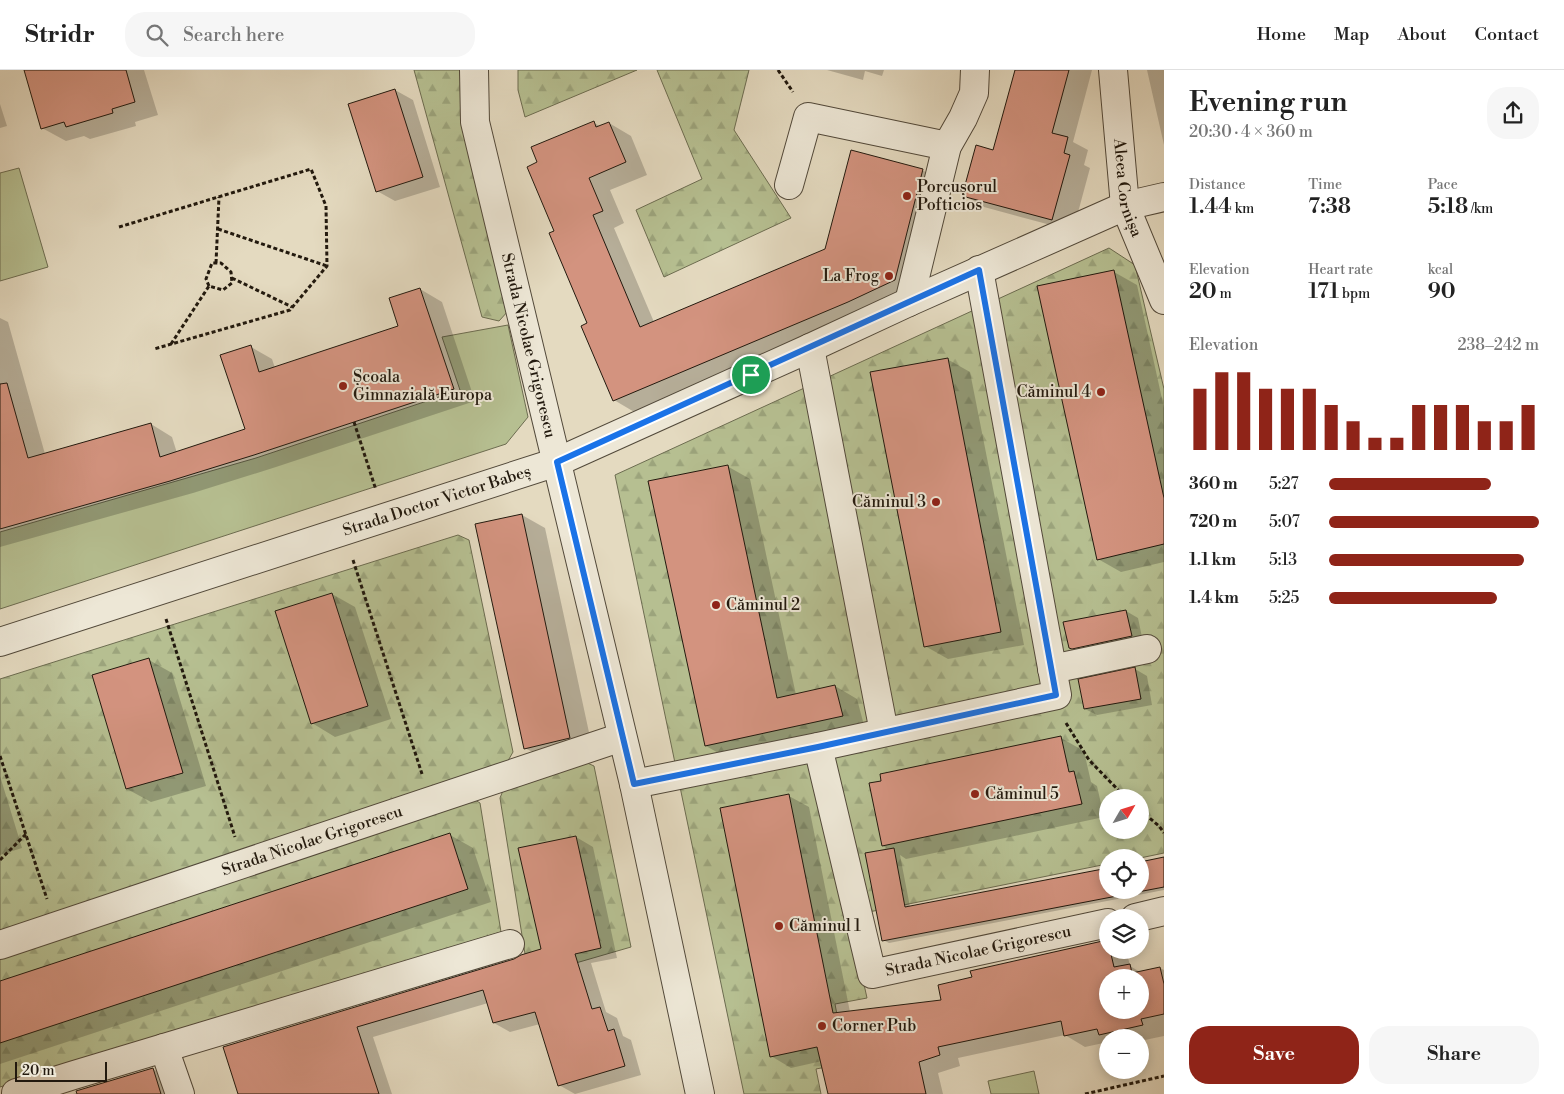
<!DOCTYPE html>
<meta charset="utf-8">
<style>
:root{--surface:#fff;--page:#f6f6f6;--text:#222;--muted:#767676;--line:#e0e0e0;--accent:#8f2418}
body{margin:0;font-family:"Libre Bodoni",serif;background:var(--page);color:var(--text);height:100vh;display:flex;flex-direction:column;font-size:19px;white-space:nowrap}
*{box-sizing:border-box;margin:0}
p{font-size:16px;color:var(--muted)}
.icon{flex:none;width:28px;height:28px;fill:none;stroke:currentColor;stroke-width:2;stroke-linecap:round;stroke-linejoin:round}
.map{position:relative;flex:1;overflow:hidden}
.drawer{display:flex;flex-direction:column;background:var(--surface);width:400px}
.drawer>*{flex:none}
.needle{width:32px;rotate:51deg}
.tools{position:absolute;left:1099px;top:719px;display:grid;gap:10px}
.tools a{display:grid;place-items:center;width:50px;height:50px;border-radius:50%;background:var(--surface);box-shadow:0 2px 12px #0003;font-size:25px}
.scale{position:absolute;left:15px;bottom:12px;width:92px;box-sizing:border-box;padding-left:5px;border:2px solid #22190e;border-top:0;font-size:14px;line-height:18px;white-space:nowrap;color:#22190e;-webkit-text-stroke:4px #ede7d6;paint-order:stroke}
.pin{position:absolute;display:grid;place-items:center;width:42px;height:42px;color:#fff;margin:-21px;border:2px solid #fff;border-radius:50%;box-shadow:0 1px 5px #0007}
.round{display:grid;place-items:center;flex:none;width:52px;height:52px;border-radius:20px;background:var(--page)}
.overview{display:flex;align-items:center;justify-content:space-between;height:85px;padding:0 25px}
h1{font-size:28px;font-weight:600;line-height:38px}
.metrics{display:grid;grid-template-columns:repeat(3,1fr);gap:8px;height:85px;padding:5px 25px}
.metrics div{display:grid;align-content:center}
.metrics b{font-size:21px;font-weight:600}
.metrics small{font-size:14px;font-weight:400}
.metrics p{font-size:14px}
.chart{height:140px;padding:10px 25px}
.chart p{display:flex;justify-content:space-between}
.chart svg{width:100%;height:90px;margin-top:5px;stroke:var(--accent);stroke-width:6}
.primary-button{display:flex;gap:10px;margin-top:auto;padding:10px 25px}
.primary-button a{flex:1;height:58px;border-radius:20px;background:var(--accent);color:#fff;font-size:20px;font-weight:600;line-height:58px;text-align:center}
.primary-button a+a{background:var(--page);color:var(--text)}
ul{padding:0 25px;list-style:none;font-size:16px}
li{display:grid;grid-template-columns:80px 60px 1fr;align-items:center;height:38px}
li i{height:12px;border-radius:6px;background:var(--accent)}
header{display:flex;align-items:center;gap:30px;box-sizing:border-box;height:70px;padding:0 25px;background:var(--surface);border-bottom:1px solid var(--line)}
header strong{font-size:24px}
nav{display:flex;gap:28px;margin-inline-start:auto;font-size:18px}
.search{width:350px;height:45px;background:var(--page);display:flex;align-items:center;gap:12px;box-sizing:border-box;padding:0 18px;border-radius:20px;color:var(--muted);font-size:19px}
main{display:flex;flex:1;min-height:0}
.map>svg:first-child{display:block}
</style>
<header>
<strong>Stridr</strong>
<div class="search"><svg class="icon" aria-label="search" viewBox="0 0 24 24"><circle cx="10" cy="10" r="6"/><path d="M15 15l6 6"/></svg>Search here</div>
<nav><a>Home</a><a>Map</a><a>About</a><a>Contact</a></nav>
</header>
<main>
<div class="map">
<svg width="1164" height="1024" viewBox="0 0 1164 1024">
<defs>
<pattern id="forest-firs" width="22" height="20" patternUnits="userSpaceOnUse" patternTransform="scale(1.25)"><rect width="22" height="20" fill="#b6bf91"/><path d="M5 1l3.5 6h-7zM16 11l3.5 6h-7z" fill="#9ca47c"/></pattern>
</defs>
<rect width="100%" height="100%" fill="#e4dac0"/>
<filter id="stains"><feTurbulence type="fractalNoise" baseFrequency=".004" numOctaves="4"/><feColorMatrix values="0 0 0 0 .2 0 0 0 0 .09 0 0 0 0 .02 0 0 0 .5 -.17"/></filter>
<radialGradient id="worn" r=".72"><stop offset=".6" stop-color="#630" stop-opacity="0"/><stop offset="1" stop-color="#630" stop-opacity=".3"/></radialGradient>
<!-- green -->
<path fill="#b6bf91" stroke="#6c6c50" d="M19,98l29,99 -48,14v-108z
M508,255l20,92 -22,27 -506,165v-77l256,-74 204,-68 -18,-53z
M1034,1001l5,23h-48l-3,-13z"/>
<!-- forest -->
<path fill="url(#forest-firs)" stroke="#6c6c50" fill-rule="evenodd" d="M414,0h47l48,240 -10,11 -17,-4z
M518,0h119l-112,47 -7,-27z
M657,0h92l-15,60 57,88 -127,59 -28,-67 66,-31z
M1109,178l26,17 29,124v464l-24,5h-32l-1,6 -258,52 18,82 -32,6 11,59 -30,6 5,25h-77l-129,-619zM1108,728h32v32h-32z
M458,465l11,5 44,212 -8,14 -505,168v-255z
M583,691l11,5 37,181 -100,29 -6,-22 -25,-156 4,-10z
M472,728l8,5 21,129 -501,155v-133z"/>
<!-- shadow -->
<path fill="#0003" fill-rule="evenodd" d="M26,0h118l14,45 -23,7 1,4 -46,13 -6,-3 -18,5 -24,-13z
M827,0h57l-2,6 -17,-5 -2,9z
M1016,0h76l-19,72 15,8 -4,15 6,3 -17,63 -89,-24 -21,-12 31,-44z
M1147,0h17v75z
M395,20l18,10 27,87 -45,14 -18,-10z
M0,34l7,22 -7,2z
M593,52l8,5 8,-4 22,13 16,39 -37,15 14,33 -10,5 40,94 172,-72 96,-80 22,12 -28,111 -280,120 -22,-13 -58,-168 -17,-69z
M1114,202l23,13 27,123v154l-43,10 -23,-13z
M420,219l22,13 33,99 -199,66 -83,26 -193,54v-229l8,4 37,132 106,-30 21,13 5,16 69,-23 5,-83 21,12 3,9 125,-41z
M947,289l23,13 54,273 -76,14 -23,-13z
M727,396l23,13 46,216 39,-9 22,13 8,30 -136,30 -23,-13z
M522,445l23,13 48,223 -44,10 -24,-13z
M332,524l23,13 36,112 -56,18 -23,-14z
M1126,541l12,7 5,24 -61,12 -12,-7z
M149,590l23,13 34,113 -55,16 -24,-13z
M1135,599l12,7 5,29 -55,10 -12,-6z
M1061,668l23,13 7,31 6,4 7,31 -198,42 -6,-4 10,52 198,-17h32v-27l24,-5v32l-275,53 -6,-3 7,-90 -7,-4z
M0,706l22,72 -22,7z
M789,726l20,11 41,205 93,-11 30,-23 -1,-6 135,-31 1,9h15l4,3 3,13 10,6 20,-4 4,2v66l-24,5v-3h-32v4l-23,5 -20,-12 -107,23 2,8 -22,7 5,21h-113l-8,-33 -31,7 -20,-12zM1108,908h32v32h-32z
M450,765l23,13 18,54 -491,162v-81z
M576,767l17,10 24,111 -26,5 15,49 11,6 6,18 8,4 10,35 -66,19 -16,-9 -19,-61 -30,8 -16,-9 -6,-20 -115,34 19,57h-153l-14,-47 290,-87 27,-10z
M153,999l17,10 5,15h-102z"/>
<!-- building -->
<path fill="#d3937f" stroke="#22190e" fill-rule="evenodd" d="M24,0h102l9,32 -23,7 1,4 -47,14 -2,-5 -23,7z
M1015,0h54l-17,63 16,4 -4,16 6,2 -18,65 -90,-24 14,-51 17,5z
M395,19l28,88 -47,15 -28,-88z
M594,51l2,6 13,-5 17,40 -37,16 14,33 -10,4 47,112 185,-78 26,-99 72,19 -28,111 -47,22 -235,99 -32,-75 6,-3 -38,-90 5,-2 -27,-64 10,-5 -6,-15z
M1114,200l50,228v46l-67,16 -60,-274z
M420,218l34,101 -200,66 -84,26 -170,48v-145l7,-1 21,75 123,-35 9,34 85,-28 -25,-74 31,-10 8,27 139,-46 -9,-28z
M948,288l53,274 -77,15 -54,-275z
M728,395l49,233 58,-13 8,31 -138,30 -57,-265z
M522,444l48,224 -46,11 -49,-225z
M332,523l36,113 -57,18 -36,-113z
M1126,540l6,26 -60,13 -3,-1 -6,-26z
M149,588l34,115 -57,16 -34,-114z
M1135,597l6,32 -57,10 -6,-30z
M1061,666l8,36 5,-1 8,33 -200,42 -13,-63 12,-2 -1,-7z
M789,724l44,219 108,-13 -3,-15 34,-8 -2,-6 137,-31 1,10h2l4,17 16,-3 2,9 28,-6 4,17v30l-23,5 2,6 -44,10 -2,-6 -33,7 -3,-15 -123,26 2,8 -21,7 7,32h-98l-11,-47 -47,10 -50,-249zM1108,908h32v32h-32z
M450,763l18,56 -468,154v-62z
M576,766l25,112 -26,6 17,55 8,-2 8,24 6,-2 11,37 -67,20 -23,-74 -42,11 -10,-33 -126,37 22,67h-141l-15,-47 291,-88 7,-4 20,-6 -23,-101z
M894,778l11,59 203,-39v22h32v-28l24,-5v30l-282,54 -17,-88z
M153,998l8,26h-84l-1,-3z"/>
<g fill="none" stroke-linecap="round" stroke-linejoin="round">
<defs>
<g id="minor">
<path id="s1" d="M474,0l1,52 159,662 66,310"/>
<path id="s2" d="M1113,0l12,136 39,94"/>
<path d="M789,115l19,-68 139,29"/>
<path d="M909,232l38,-156 16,-28 11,-25 1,-23"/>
<path d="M810,278l74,384"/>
<path id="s3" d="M0,572l557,-180 253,-114 99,-46 216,-96 39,-9"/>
<path d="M1052,599l95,-20"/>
<path id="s4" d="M818,677l54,227 236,-51"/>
<path d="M634,714l184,-37 239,-52 -78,-425"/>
<path d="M1135,848l29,-7"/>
<path id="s5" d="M0,875l622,-208"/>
<path d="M164,978l16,46"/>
<path d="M17,1024l-1,-1 58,-18 436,-131"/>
</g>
</defs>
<!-- minor casing -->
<use href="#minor" stroke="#52493a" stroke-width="30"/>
<!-- path -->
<path stroke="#22190e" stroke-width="3" stroke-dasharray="4 2.5" stroke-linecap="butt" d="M778,0l15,22
M119,157l192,-58 15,37 1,60 -37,44 -136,39
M218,159l109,37
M216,193l3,-66
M232,208l60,29
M171,274l38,-58 14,4 9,-7 -1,-11 -10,-9h-9l-6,16 3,7
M354,352l22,68
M353,490l69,214
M166,549l69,218
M1066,653l23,37 37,38
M0,686l47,143
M1140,740l19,16 5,7
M0,790l26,-26
M1085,1024l79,-18"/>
<!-- minor -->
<use href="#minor" stroke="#ede7d6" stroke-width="28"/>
</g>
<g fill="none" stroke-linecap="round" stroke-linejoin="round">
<defs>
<path id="route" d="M979,200l77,425 -238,52 -184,37 -77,-322z"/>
</defs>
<!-- route casing -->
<use href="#route" stroke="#fff" stroke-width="10"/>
<!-- route -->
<use href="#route" stroke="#1a73e8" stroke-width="6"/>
</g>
<!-- markers -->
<g fill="#8f2418" stroke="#ede7d6" stroke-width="2">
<circle cx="907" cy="126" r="5"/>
<circle cx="889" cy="206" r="5"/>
<circle cx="343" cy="316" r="5"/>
<circle cx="1101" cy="322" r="5"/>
<circle cx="936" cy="432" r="5"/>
<circle cx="716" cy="535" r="5"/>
<circle cx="975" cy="724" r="5"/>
<circle cx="779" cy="856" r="5"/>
<circle cx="822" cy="956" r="5"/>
</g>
<g text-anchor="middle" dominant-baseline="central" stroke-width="4" stroke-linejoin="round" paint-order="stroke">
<!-- poi labels -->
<g font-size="16" fill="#22190e" stroke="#ede7d6" text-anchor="start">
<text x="917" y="117">Porcușorul<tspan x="917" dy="18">Pofticios</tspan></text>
<text x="879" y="206" text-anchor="end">La Frog</text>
<text x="353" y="307">Școala<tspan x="353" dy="18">Gimnazială Europa</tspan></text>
<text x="1091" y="322" text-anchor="end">Căminul 4</text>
<text x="926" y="432" text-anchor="end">Căminul 3</text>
<text x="726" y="535">Căminul 2</text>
<text x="985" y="724">Căminul 5</text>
<text x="789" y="856">Căminul 1</text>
<text x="832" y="956">Corner Pub</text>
</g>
<!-- street labels -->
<g font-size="16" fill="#22190e" stroke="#ede7d6">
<text stroke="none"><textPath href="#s2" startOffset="119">Aleea Cornișa</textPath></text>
<text stroke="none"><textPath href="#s1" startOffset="282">Strada Nicolae Grigorescu</textPath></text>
<text stroke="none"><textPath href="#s3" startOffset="459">Strada Doctor Victor Babeș</textPath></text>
<text stroke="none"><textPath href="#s5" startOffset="329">Strada Nicolae Grigorescu</textPath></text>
<text stroke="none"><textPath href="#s4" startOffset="342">Strada Nicolae Grigorescu</textPath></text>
</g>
</g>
<rect width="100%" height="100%" filter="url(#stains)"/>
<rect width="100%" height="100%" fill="url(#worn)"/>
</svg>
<div class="tools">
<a><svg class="needle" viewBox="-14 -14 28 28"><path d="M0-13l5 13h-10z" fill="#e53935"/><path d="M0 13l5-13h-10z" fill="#767676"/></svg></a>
<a><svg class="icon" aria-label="locate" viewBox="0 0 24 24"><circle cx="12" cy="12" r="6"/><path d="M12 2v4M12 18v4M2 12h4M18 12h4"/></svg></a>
<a><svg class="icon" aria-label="layers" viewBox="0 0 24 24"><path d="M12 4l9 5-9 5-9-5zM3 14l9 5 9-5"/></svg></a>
<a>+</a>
<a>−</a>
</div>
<div class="scale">20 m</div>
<div class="pin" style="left:751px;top:305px;background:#1e9e55"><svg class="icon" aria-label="arrive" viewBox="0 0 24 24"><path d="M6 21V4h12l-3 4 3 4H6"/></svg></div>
</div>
<section class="drawer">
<div class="overview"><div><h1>Evening run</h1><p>20:30 · 4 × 360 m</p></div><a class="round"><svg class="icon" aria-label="share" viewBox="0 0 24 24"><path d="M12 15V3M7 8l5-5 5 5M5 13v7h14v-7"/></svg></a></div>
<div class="metrics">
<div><p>Distance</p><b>1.44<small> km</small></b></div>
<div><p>Time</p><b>7:38</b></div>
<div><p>Pace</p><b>5:18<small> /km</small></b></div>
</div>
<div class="metrics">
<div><p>Elevation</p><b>20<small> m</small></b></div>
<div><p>Heart rate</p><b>171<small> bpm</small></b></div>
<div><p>kcal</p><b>90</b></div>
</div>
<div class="chart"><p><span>Elevation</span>238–242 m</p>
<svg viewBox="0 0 160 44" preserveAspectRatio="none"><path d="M5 44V14M15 44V6M25 44V6M35 44V14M45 44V14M55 44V14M65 44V22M75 44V30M85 44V38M95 44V38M105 44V22M115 44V22M125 44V22M135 44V30M145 44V30M155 44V22"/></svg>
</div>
<ul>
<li><b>360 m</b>5:27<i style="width:77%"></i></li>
<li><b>720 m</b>5:07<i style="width:100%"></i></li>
<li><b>1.1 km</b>5:13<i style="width:93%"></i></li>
<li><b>1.4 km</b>5:25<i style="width:80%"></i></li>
</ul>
<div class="primary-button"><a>Save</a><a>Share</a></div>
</section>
</main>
